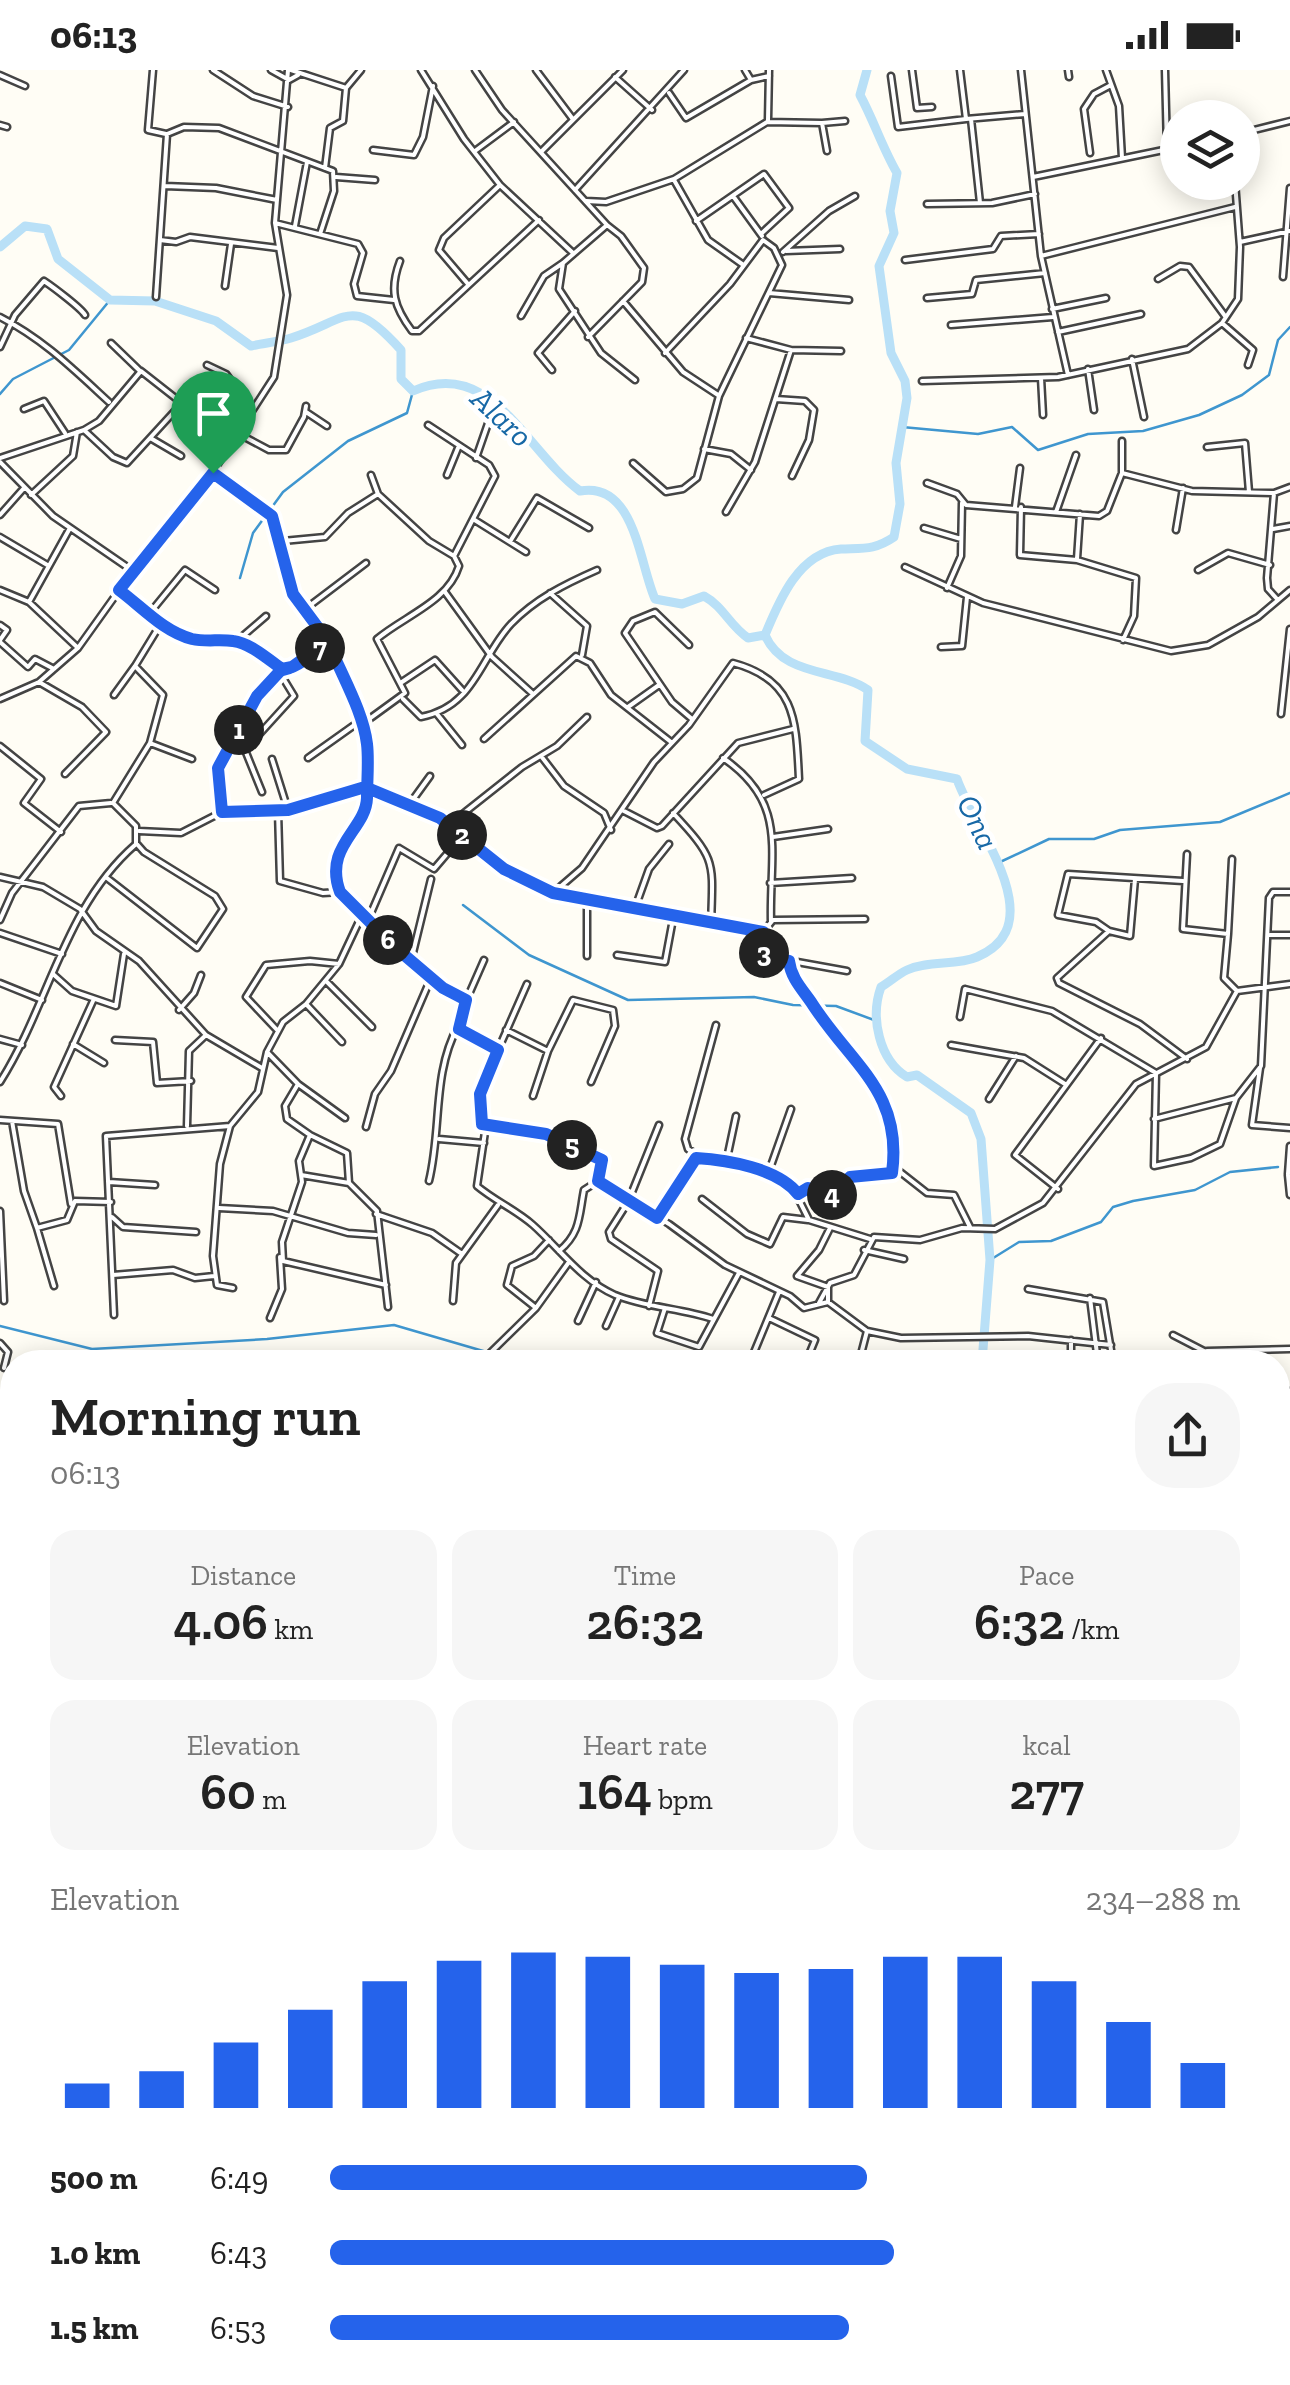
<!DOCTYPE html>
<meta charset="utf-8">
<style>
:root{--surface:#fff;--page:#f6f6f6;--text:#222;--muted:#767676;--accent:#2563eb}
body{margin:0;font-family:"Zilla Slab",serif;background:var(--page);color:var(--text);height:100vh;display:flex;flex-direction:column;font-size:38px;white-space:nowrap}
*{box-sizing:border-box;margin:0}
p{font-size:32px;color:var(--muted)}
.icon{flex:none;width:55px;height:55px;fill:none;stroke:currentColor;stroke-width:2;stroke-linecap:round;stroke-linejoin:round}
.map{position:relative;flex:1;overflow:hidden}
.side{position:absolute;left:0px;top:1280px;width:1290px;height:1035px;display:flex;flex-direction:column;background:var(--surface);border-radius:40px 40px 0 0;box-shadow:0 5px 25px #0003}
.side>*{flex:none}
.buttons{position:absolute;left:1160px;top:30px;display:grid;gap:20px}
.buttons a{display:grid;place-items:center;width:100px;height:100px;border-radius:50%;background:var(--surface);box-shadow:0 5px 25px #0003;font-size:50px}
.pin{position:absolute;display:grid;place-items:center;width:85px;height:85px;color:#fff;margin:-102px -42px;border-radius:50% 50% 50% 0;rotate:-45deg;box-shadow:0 0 10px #0007}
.pin .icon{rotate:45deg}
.km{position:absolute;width:50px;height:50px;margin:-25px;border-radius:50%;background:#222;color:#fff;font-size:28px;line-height:50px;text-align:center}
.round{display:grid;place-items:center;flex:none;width:105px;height:105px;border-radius:40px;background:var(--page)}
.head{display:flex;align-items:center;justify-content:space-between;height:170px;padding:0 50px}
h1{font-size:55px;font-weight:600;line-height:75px}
.metrics{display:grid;grid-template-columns:repeat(3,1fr);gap:15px;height:170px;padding:10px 50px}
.metrics div{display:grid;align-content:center;border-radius:25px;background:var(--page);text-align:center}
.metrics b{font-size:50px;font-weight:600}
.metrics small{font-size:28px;font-weight:400}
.metrics p{font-size:28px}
.chart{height:280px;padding:20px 50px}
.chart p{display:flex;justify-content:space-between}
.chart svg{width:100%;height:180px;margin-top:10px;stroke:var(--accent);stroke-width:6}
ul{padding:0 50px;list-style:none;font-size:32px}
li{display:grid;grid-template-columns:160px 120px 1fr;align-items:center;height:75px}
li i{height:25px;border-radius:12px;background:var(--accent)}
.status{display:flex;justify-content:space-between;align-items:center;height:70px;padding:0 50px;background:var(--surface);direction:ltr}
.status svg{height:28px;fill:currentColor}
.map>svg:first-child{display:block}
</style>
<div class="status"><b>06:13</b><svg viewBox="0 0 49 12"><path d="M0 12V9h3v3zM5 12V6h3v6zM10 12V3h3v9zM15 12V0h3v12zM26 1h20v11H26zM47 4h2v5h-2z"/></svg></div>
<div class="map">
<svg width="1290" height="2315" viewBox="0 0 1290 2315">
<rect width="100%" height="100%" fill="#fffdf5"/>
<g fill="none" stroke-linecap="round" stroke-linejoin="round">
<!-- stream -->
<path stroke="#3f96cf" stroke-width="2.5" d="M0,324l13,-15 56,-29 41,-50
M902,357l76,7 34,-7 26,23 50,-16 55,-3 56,-16 43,-20 27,-20 9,-35 12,-13
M240,508l13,-45 30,-41 65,-51 59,-28 6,-22
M998,793l51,-24h45l26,-9 100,-8 70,-29
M463,835l66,50 99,45 126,-3 39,8 43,1 38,14
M990,1190l29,-18 32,-1 50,-19 12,-15 20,-6 62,-11 35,-18 48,-5
M0,1256l92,23 175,-10 127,-14 96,28h97l27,9
M431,2302l11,13
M607,2302c59,13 116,4 176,13
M0,2314l30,-12
M507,2315l32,-5 13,-8"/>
<!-- river -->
<path stroke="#b9e0f7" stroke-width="9" d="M867,0l-7,25c14,26 22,52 37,78l-7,38 4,22 -15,33 12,87 14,28 2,17 -11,65 4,41 -6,33c-19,13 -30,11 -53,12 -42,3 -62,52 -76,86 18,42 71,33 103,55l-3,51 42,28 50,10c16,48 98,145 20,178 -21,9 -48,3 -70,13 -9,4 -17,12 -26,17 -11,30 -2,73 26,90l10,-2 54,38 10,26 9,121 -8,102
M0,177l25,-21 22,3 11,30 52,41 45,1 61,20 35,25c13,-3 27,-4 40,-8 58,-18 59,-45 110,12v29l12,12c79,-35 112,60 167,100 55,-10 59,72 75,108l27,5 22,-8c20,11 25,29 44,42l17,-3
M1106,2315l8,-13"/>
<defs>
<path id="minor" d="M153,0l-5,60 18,4
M213,0l40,26 35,11
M271,0l18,10 9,-5
M291,0l55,18 15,-18
M421,0l43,69 36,46 73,68
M475,0l27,40 105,115 -44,38 -4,26 42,64 34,27
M536,0l36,48
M745,0l6,10
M912,0l5,38 15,-1
M960,0l6,49 59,-5
M1021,0l20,186 27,119
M1068,0l1,7
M1106,0l13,36 3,52
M1165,0l2,79
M0,5l25,11
M891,6l7,51 68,-8
M615,7l37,33
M669,23l17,25 65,-38 18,-4
M971,49l9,84
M768,50l1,-50
M822,53l23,-2
M0,55l7,2
M1242,63l48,-12
M373,80l41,5 9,-18 10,-51
M475,81l39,-29
M542,81l81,-81
M1090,83l-6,-44 10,-15 17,-9
M325,98l5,-40 13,-7 3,-33
M336,107l39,3
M1033,107l145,-30
M674,110l34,60 34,24
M165,116l51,2 61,12
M575,120l109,-120
M733,126l29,40
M586,131l20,1 68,-23 93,-57 55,1 5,28
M927,134l65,-1 43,-9
M696,151l68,-47 25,34 -27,25
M275,153l83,21 5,9 -9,31 3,12 37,4
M295,156l12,-64
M160,170l16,2 14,-5 88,11
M1240,172l50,-11
M786,181l54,-2
M783,182l46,-41 26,-15
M1041,186l194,-49
M905,190l88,-11 8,-13 38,-2
M400,191c-11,29 -6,46 12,70h7l120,-111
M1283,207l7,-89
M1158,209l22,-13 9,1 36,49
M468,214l-29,-34 5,-12 56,-53
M225,216l6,-42
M769,223l80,7
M156,227l11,-163 17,-7 35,1 114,43 1,20 -14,43
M927,228l45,-4 4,-14 69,-7
M623,231l60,71 35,23
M1052,239l54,-11
M521,246l23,-40 19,-13
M0,247c43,22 73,52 109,85
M1222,253l31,27 -5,15
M951,255l102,-8
M1058,262l83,-18
M588,267l54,-55 2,-14 -23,-32 -14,-11
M746,268l45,12 50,1
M111,273l29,28
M0,277l15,-32 29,-34c9,6 37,27 41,34
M1132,289l12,58
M207,295l19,9 8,11 -24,38
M1088,299l6,41
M552,300l-14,-17 37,-42
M1041,308l2,37
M922,311l136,-4 130,-28 34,-26 16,-24 2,-52 -5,-65
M776,329l29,2 9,9 -5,30 -17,36
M24,339l20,-8 21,32
M306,342l21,14
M84,360l29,27 14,6 56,-61
M239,364l30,16h17l18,-33 2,-11
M152,369l29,17
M1207,377l38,-4 4,49
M704,379l27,5 20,16
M0,388l84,-28 15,-9 42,-50 93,73
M476,388l17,-49
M0,392l53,54 80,55
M633,393l33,29 17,-3 14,-11 22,-82 63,-131 -8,-17 -11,-8 -33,44 -65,69
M213,403l58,43 22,77 36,48 36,91 2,63 -26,53 -5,21 4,23 55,56 48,40 23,13 -7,28 39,21 -19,52 6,30 -8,54c18,15 39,24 56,39 27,24 48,55 82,70 32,13 66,13 98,24
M1122,403v-32
M371,405l7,19
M447,405l11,-27
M927,413l30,11 9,11 133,11 8,-5 15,-38 70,18 82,2 -7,85 1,11 10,11
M1274,423l16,-6
M31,425l42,-39 4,-24
M1015,437l5,-39
M1021,437l-1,48 57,5 59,18 -2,38 -11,24
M726,442l29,-50 36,-112
M1056,442l20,-57
M0,445l24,-27
M473,449l53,33
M924,458l37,11
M1273,459l17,-3
M1176,460l7,-42
M0,467l49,29
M511,470l26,-42 52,30
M283,471l42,-4 23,-24 30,-19 51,47 25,15
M1077,489l3,-45
M905,497l78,36 188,48 37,-6 50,-28 32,-27
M1198,500l30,-17 42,12
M947,518l14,-32 1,-53
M0,520l29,12 49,46
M445,522l47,65 41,37
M550,523l37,33 -5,29
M29,532l41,-74
M304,540l62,-47
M149,544l36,-44 30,20
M0,555l7,5 -7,10
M160,555l34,14 46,3 43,27 46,-28
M237,571l29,-25
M0,572l28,25 7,-8 19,10
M689,575l-34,-33 -22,9 -8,12 47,69 20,17
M941,577l21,-1 5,-49
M39,612l43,25 24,25 -41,42
M402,612l33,-22 27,30
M114,625l21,-29
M0,629l39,-17 39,-34 55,-77 61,-70 80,-124 13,-82 -12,-72 13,-153
M403,629l18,18c54,-10 59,-60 90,-93 24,-25 54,-40 86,-54
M628,637l31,-22
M437,644l25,31
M1281,644l9,-85
M361,655l44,-32 -28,-54c27,-23 71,-37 82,-73l-5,-10 41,-80 -6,-11 -61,-40
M484,669l92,-83 14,7 21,32 60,47
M150,673l42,16
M0,676l41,33 -17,24 37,29
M541,686l23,30 40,27 7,17
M308,688l52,-37
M723,688c66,45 46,94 48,164
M272,689l16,51
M262,722l-17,-42 49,-54 -14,-23
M409,735l21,-29
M622,740l35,18 5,-2 76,-83 55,-14
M278,741l2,70 43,12 17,-1
M222,742l-4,-44 39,-72 25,-27
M673,743c44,47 40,48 38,111
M450,754l72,-57 35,-21 30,-29
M139,761l42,2 41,-21 38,1 51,-7 54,-19 75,31 65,51 48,24 210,39 10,-12 92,-1
M773,767l55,-8
M1187,784l-4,75 45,5 -4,44 13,13
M0,807l43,10 37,22 16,22 43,30 67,74 56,33
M107,808l90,70 26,-39 -8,-13 -71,-44 -8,-9v-17l-23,-23 37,-60 13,-48 -28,-29 25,-41 -41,-35
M1135,809l-5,57 -21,-5 -13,-9 -38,-7 10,-41 115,7
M770,813l82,-5
M553,823l29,-25 72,-106 35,-37 44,-62c64,17 63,59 66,116l-35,16
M635,838l14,-39 20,-25
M0,850l12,-27 67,-87 32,-3
M368,850l31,-72 35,21 29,-34
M1109,861l-52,47 2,5 81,41 47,35
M763,862l1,24 83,15
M0,863l62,21
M1228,864l4,-75
M1270,865h20
M617,885l48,7 8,-43
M587,886v-54
M411,891l20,-82
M789,891c5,34 37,60 58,84 16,19 22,44 40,58l7,67
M53,904l19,17 44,15 8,-52
M326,911l46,46
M0,913l42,17
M466,931l18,-41
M306,934l36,38
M179,940l15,-17 7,-18
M960,947l5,-28 87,22 104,62 -2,93 37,-8 29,-14 16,-46 25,-32 8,-168 4,-6h17
M506,960l42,21 -15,45
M278,961l-32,-34 20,-32 44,-4 29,3
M0,969l22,6
M115,970l38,2 4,41 34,-2
M73,974l31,19
M951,975l73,13 41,26
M498,980l29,-66
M548,981l25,-51 40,10 2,16 -24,56
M267,982l31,32 -13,22 2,13 23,16 -11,26 3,21 -20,60 1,19 103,24
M1260,998l-8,57 38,3
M0,1012c49,-77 64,-175 135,-237
M298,1014l47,34
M61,1026l-7,-9 39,-86
M989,1029l27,-43
M736,1046l-10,47 65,21 18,36 61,19
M1154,1049l82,-21
M0,1050l58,4 13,80
M12,1051l12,70 13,37 30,-8 8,-19 36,1
M483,1054l63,10 56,26 -4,21
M187,1056l2,-75 17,-16
M366,1057l9,-33 16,-23 40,-93
M310,1065l37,18 2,30 28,28 11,96
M439,1069l45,4
M700,1087l-12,-8 -3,-10 31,-114
M768,1104l23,-65
M1288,1104l2,-28
M301,1105l48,8
M1288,1105l2,20
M429,1111c13,-53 3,-107 29,-155
M598,1111l71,43 56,41 65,31 14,12 24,-6 39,29 34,7 127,-2 83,9
M109,1112l46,3
M1058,1119l-43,-34 86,-117
M798,1124l10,-5 26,6 17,-18 48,-6 28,22 27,2 16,32
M702,1129l45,35 23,10 13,-27 25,3
M219,1138l54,3 75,22 28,2
M0,1141l4,90
M376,1144l56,19 30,21
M658,1146l38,-58 30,5
M112,1147l11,10 73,5
M37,1158l17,58
M549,1170l-15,16 -22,10 -5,19 29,23 33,-46
M864,1180l40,9
M559,1181c22,-18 20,-36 25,-61l14,-9
M113,1205l60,-5 22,8 19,-2
M233,1218l-16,-3 -4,-29 7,-92 10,-38 28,-34 9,-40 16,-30 23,-18 33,-40 23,-49
M1028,1219l75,13 10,60
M1090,1228l8,64
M453,1231l3,-38 42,-58
M828,1232v-15l-31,-11 22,-26 11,-22
M819,1233l11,-20 24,-8 20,-38 46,3 42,-12 33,1 48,-26 93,-119 70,-37 31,-56 53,-7
M649,1236l9,-35 -47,-32 -2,-7 19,-30 31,-77
M665,1238l-8,25 42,14 40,-74
M114,1245l-8,-179 124,-10
M270,1248l12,-29 -2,-32
M769,1248l46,22 -9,22
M578,1251l18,-39
M606,1256l13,-29
M1173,1265l31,16
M0,1273l8,9 -4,16
M380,1291v1
M1191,1291l16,-10 83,-2
M481,1292l55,-54
M750,1292l29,-70
M859,1292l8,-31
M893,1292l17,-2
M1071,1292v-22
M1278,1323l12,-2
M0,1430l12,-9
M0,1448l12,3
M0,1520l9,-69
M0,1550l12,8
M0,1628l12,-4
M0,1664l12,15
M0,1668l12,-13
M0,1734l12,12
M0,1795v10
M3,1798l9,-11
M0,1825l12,6
M0,1891l12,2
M2,1915l10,2
M0,1936l12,-1
M1278,1972l12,4
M0,2001l12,1
M0,2036l12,-8
M0,2067l5,15 -5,4
M1278,2207l12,-7
M0,2219l12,14
M1278,2265h12
M0,2275l12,9
M30,2302l12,13
M252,2302l15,13
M472,2302h3
M549,2302l7,13
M566,2302l1,13
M950,2302l13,13
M1024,2302l23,2
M215,2307v8
M1151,2314l28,1 19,-11
M295,2315l9,-13
M319,2315l6,-13
M370,2315l5,-13
M896,2315l6,-13
M987,2315l6,-13"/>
<path id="trunk" d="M1278,1637l12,-22
M1198,2302l1,13"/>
</defs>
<!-- minor casing -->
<use href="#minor" stroke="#444" stroke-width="9"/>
<!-- trunk casing -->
<use href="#trunk" stroke="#222" stroke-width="14"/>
<!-- minor -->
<use href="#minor" stroke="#fff" stroke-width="4"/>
<!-- trunk -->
<use href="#trunk" stroke="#f7bc64" stroke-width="9"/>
</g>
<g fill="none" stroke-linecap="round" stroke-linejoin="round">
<defs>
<path id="route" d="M213,403l59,43 21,78 35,47 -36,26 -10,2 -25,27 -39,72 4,44 66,-2 77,-23 75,31 64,51 49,24 210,39 1,24 25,5c2,17 13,28 22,41 40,63 92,89 81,171l-42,4 -16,17 -26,-6 -10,6c-20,-26 -71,-34 -102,-36l-39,60 -59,-37 4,-21 -56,-26 -64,-10 -2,-30 18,-44 -39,-21 7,-29 -23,-12 -47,-40 -56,-56c-17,-46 26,-62 27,-94 0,-17 2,-38 0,-54 -4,-34 -27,-71 -39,-103 -13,11 -28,25 -45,29l-1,-1c-14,-10 -32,-26 -49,-28 -13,-2 -27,1 -41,-2 -28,-7 -50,-32 -73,-49l94,-117"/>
</defs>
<!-- route casing -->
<use href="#route" stroke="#fff" stroke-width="20"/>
<!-- route -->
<use href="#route" stroke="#2563eb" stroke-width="12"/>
</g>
<g text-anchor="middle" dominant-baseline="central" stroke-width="10" stroke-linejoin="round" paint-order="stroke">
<!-- water labels -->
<g font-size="32" font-style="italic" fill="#1768a6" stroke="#fff">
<text transform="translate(502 347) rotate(43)">Alaro</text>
<text transform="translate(978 752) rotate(64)">Ona</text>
</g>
</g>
</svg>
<div class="buttons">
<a><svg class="icon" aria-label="layers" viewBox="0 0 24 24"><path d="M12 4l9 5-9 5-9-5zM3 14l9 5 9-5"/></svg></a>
</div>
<div class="pin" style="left:213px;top:403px;background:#1e9e55"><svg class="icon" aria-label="arrive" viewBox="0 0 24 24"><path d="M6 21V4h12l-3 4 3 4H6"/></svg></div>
<b class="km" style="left:239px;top:660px">1</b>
<b class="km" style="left:462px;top:765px">2</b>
<b class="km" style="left:764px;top:883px">3</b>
<b class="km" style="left:832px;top:1125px">4</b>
<b class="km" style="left:572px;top:1075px">5</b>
<b class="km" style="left:388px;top:870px">6</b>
<b class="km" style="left:320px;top:578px">7</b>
<section class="side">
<div class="head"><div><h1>Morning run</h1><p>06:13</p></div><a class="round"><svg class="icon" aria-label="share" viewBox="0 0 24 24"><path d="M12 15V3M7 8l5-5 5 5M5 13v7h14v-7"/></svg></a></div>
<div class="metrics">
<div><p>Distance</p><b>4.06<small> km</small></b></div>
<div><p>Time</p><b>26:32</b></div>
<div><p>Pace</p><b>6:32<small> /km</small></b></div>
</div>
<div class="metrics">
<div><p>Elevation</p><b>60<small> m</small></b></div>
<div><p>Heart rate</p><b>164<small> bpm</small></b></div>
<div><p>kcal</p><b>277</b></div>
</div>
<div class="chart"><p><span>Elevation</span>234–288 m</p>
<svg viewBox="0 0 160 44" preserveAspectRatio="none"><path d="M5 44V38M15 44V35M25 44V28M35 44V20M45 44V13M55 44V8M65 44V6M75 44V7M85 44V9M95 44V11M105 44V10M115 44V7M125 44V7M135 44V13M145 44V23M155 44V33"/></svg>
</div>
<ul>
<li><b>500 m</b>6:49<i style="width:59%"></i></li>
<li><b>1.0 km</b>6:43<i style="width:62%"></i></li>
<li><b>1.5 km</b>6:53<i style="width:57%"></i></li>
</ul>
</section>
</div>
